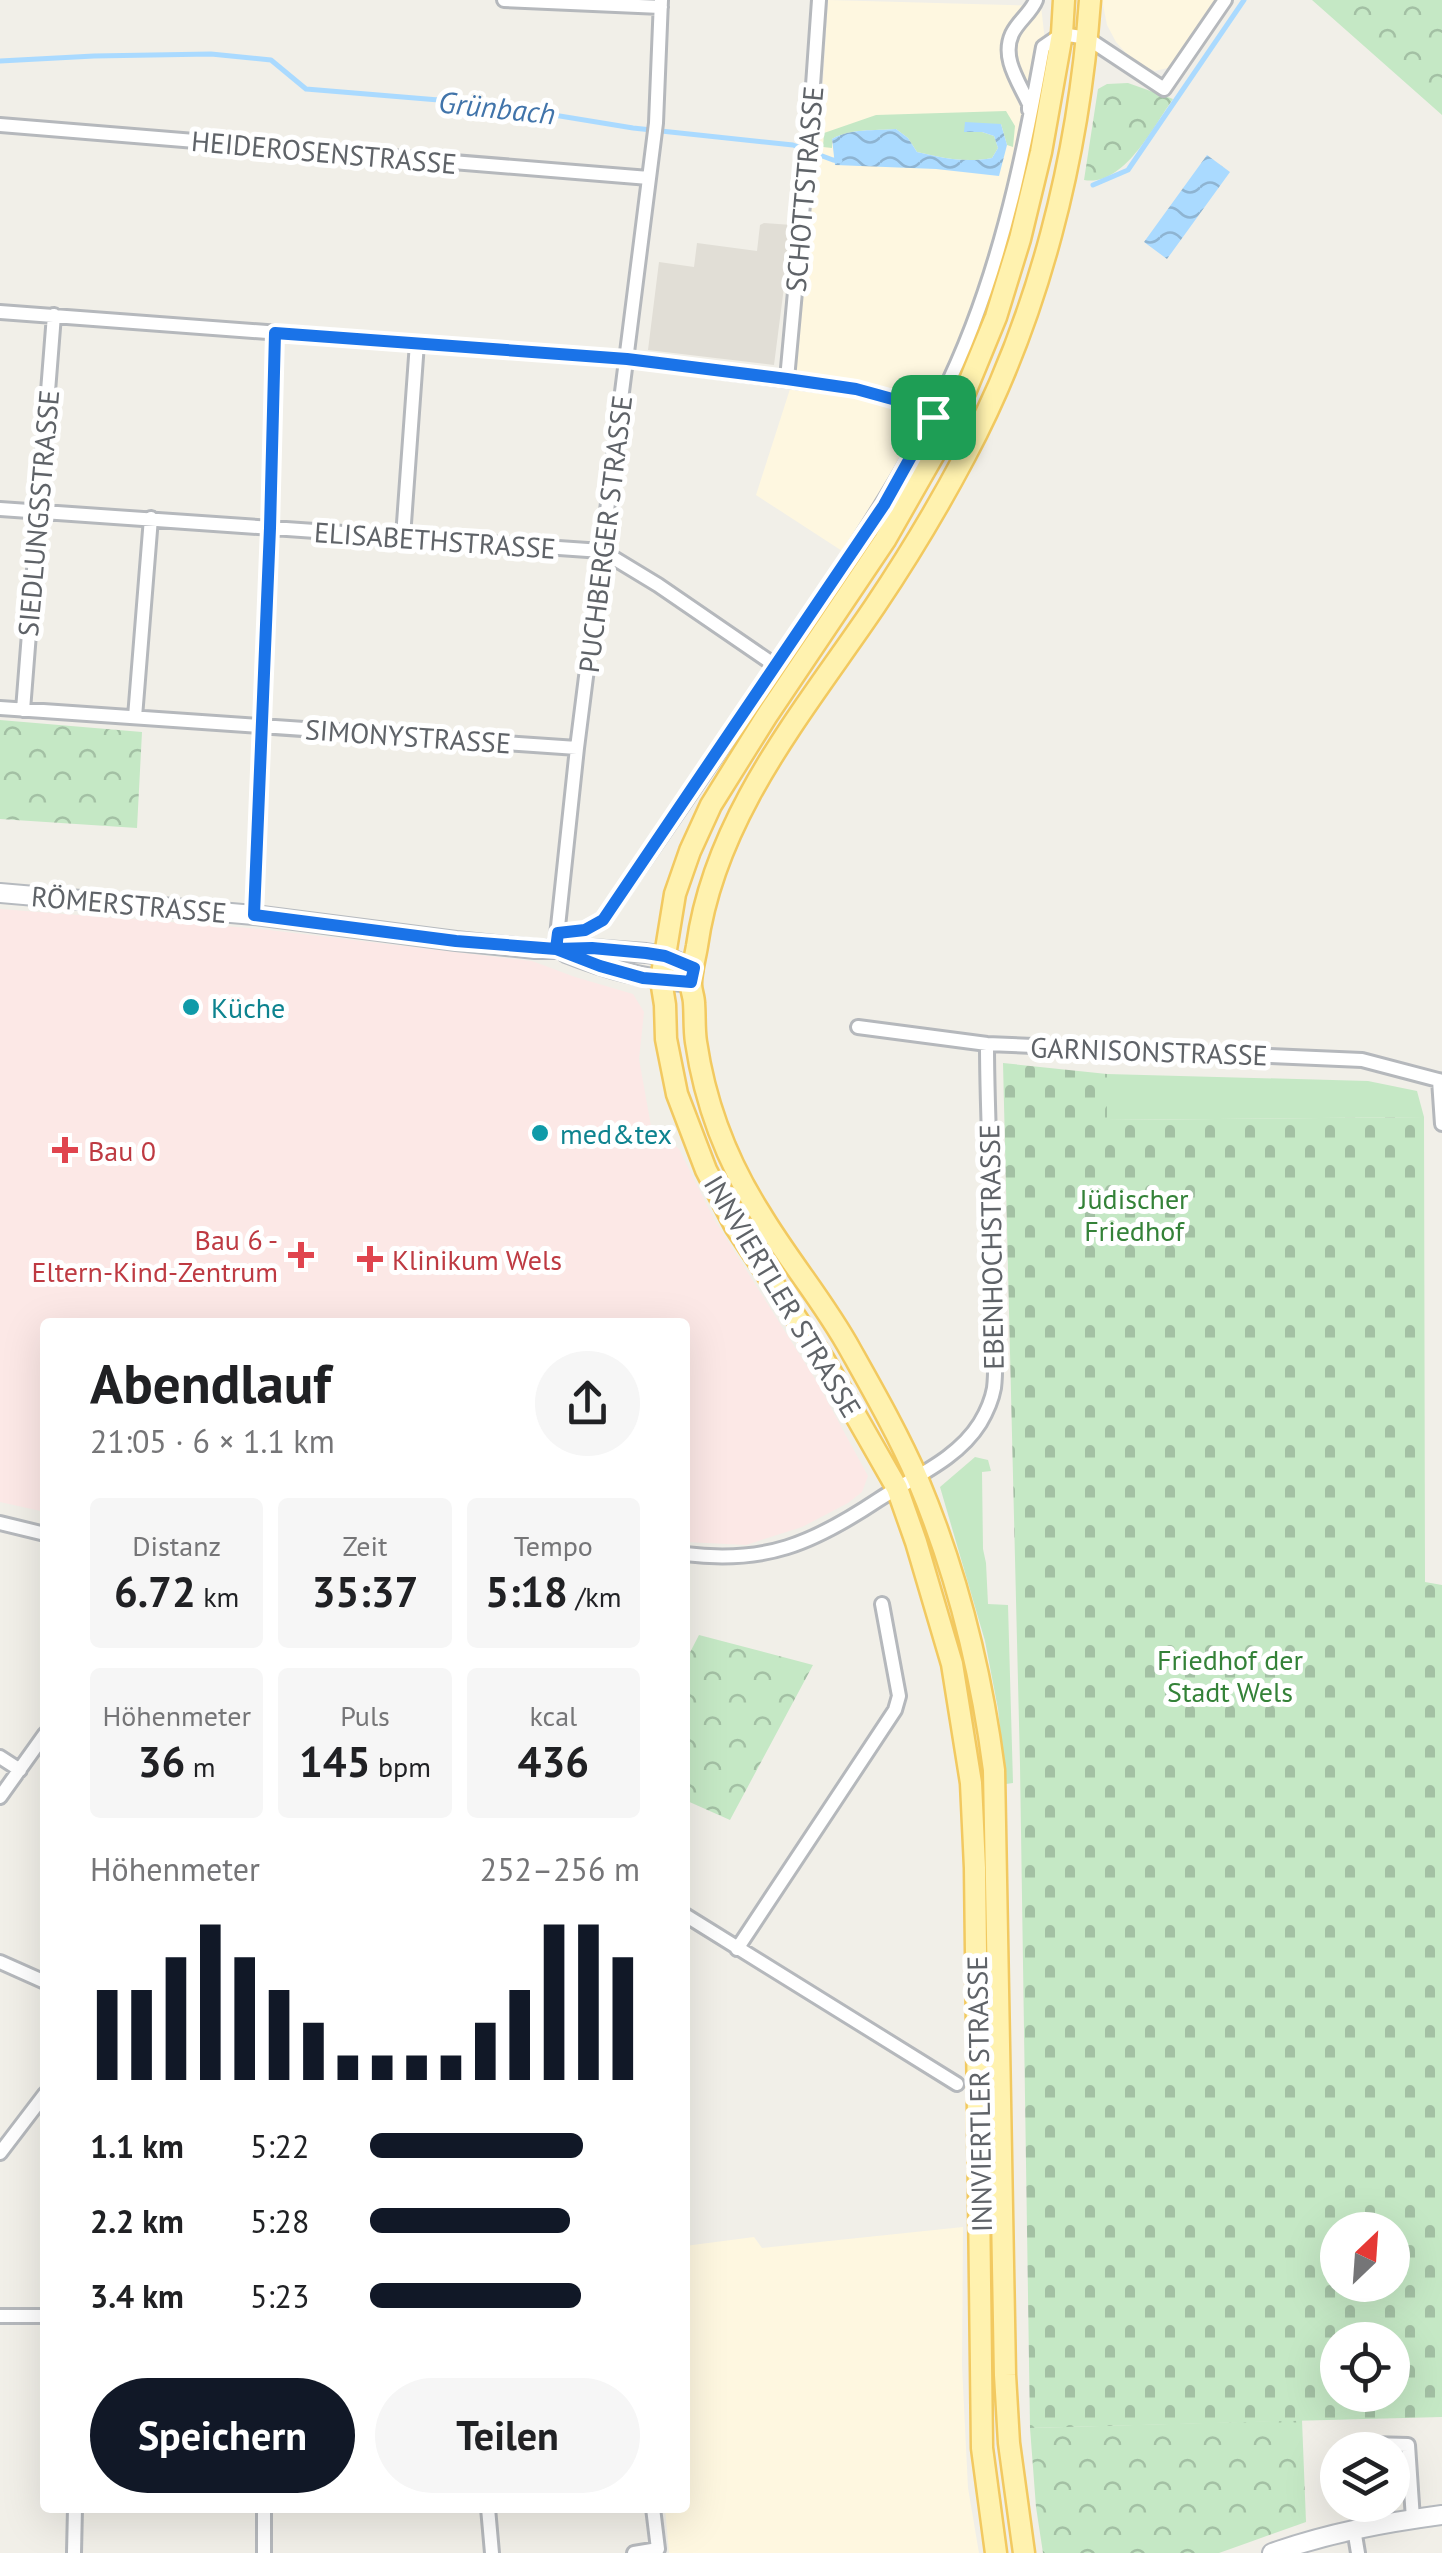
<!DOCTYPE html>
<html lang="de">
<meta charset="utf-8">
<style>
:root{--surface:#fff;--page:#f6f6f6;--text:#202124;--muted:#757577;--accent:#111827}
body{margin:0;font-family:"PT Sans",sans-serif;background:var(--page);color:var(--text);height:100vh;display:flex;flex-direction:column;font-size:38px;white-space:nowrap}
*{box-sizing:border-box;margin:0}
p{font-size:32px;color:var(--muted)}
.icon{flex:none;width:55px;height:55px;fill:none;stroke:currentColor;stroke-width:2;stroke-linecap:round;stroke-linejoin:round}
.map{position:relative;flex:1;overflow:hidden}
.panel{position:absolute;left:40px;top:1318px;width:650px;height:1195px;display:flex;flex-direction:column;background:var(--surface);border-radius:10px;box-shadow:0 10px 40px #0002}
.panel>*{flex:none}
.needle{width:65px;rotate:25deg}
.buttons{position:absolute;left:1320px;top:2212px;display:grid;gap:20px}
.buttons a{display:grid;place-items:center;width:90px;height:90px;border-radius:50%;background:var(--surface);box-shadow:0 10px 40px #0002;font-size:50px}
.pin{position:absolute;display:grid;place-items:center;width:85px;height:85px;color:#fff;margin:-42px;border-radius:20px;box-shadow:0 5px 15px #0006}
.round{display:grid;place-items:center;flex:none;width:105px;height:105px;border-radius:52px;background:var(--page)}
.head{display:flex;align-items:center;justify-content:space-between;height:170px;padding:0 50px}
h1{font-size:55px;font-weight:800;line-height:75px}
.metrics{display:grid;grid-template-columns:repeat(3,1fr);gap:15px;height:170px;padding:10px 50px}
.metrics div{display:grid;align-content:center;border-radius:10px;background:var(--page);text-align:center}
.metrics b{font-size:42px;font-weight:800}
.metrics small{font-size:28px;font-weight:400}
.metrics p{font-size:28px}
.chart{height:280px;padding:20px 50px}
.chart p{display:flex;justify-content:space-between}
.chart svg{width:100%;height:180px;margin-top:10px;stroke:var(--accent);stroke-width:6}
.action{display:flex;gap:20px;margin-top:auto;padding:20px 50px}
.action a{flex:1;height:115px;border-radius:60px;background:var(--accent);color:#fff;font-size:40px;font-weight:800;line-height:115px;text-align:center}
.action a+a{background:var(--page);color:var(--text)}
ul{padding:0 50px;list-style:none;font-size:32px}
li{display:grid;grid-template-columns:160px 120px 1fr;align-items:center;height:75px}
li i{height:25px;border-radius:12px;background:var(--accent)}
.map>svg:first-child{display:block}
</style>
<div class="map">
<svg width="1442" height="2553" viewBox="0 0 1442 2553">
<defs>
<pattern id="forest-crowns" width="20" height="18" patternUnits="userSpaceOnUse" patternTransform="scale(2.5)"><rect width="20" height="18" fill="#c5e8c5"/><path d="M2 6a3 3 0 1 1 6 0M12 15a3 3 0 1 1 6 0" fill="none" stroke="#a3c0a4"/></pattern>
<pattern id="cemetery-stones" width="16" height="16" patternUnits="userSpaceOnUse" patternTransform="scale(2.5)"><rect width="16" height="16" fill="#c5e8c5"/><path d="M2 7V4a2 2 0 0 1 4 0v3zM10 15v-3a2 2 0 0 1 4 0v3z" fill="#a3c0a4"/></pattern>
<pattern id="water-waves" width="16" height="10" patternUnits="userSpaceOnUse" patternTransform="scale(2.5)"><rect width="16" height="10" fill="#aadaff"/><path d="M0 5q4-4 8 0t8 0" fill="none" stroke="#8eb4d2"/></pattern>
</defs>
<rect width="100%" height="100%" fill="#f1efe8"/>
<!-- commercial -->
<path fill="#fef7e0" d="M828,0l213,6 5,44 -5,47 -18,84 -15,60 -26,82 -35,83 -50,92 -38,64 -103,-67 34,-106 30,-260z
M1102,0h116l-42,66 -21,5 -22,-10 -17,-19 -9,-17z
M963,2227l-1,139 6,122 11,65h-310l-4,-45h20v-262l69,-9 8,11z"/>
<!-- education -->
<path fill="#e1ded6" d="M764,223l28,2 -18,140 -126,-15 11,-88 35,5 3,-24 60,8 3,-26z"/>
<!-- medical -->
<path fill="#fce8e6" d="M0,909l261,20 271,32 43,16 58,17 11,18 -5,47 12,67 28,23 35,70 103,163 51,94 -6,16 -14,11 -46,24 -56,18 -61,-3v-220h-640v190l-45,-10z"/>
<!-- green -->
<path fill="#c5e8c5" d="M1006,111l9,15 -2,21 -6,-2 -6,-21 -19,8 12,4 4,12 -6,10c-26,5 -49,0 -75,-6l-9,-14 -12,-9c-22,2 -45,-1 -64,10v9l-9,-1 1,-14 52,-18z
M1107,1074l261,7 49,10 7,26 -318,3z
M975,1457l13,3 3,11 -9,1 1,77 3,14 2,41 20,1 5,178 -7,1 -8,-75 -13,-68 -45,-154z"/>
<!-- forest -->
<path fill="url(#forest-crowns)" d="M1312,0h130v115z
M1128,83l45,16c-20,28 -49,88 -89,81l14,-91 9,-5z
M0,720l142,12 -5,96 -137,-9z
M699,1635l114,30 -83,155 -45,-20v-138z
M1302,2420l4,102 -87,31h-176l-7,-46 -6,-79z"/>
<!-- cemetery -->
<path fill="url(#cemetery-stones)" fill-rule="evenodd" d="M1003,1063l104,11v46l317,-3 1,465 17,3v832l-412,11 -10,-663zM1338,2230h54v55h-54zM1338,2340h54v55h-54z"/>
<!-- water -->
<path fill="url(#water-waves)" d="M965,122l36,2 6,21 -8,31 -63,-7 -101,-4 -3,-26c19,-11 42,-8 64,-10l12,9 9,14c26,6 49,11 75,6l6,-10 -4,-12 -12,-4h-18z
M1207,155l23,17 -63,87 -23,-17z"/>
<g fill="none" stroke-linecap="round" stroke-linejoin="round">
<!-- stream -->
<path stroke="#aadaff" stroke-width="5" d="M0,61l94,-5 117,-2 60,6 35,29 181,15 146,24 160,17 40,15 7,1
M1093,185l35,-15 116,-170"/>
<defs>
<path id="street" d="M504,0l157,7
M1029,110v-6c-10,-22 -28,-46 -17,-70 6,-13 19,-21 24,-34
M0,125l649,53
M0,312l627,47 229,30 40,11 37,17
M787,379l23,-251 9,-128
M0,509l602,42 56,34 118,81
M403,537l14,-194
M0,708l577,40
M23,710l31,-395
M135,717l16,-199
M254,915l16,-387 5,-195
M558,933l27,-2 18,-11c67,-96 133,-192 197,-290 65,-97 130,-193 172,-303 35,-91 54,-185 71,-280l19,-13 25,4 77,51 61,-89
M557,936l20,-188 79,-625 5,-123
M858,1027l129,17 375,16 80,21
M1439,1080l3,44
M0,1523l45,11
M685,1554c80,10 127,-10 193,-54 35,-23 79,-40 102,-77 6,-10 12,-24 14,-35 3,-25 0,-52 0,-77 0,-89 -7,-178 -7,-267
M0,1757l20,13
M0,1797l45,-63
M685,1915l272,169
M737,1949l158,-239 4,-14 -17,-92
M0,1962l45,20
M0,2153l45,-59
M0,2316h45
M1371,2450v-6l37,1 5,74
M1376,2505l1,19
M488,2508l4,45
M1354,2529l4,24
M74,2553l1,-45
M264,2553v-45
M634,2553l24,-4 -5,-41"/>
<path id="secondary" d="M0,893l254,22 202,26 79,8h57l54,4 19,3 29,13
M566,953c43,17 79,26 125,30
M1272,2553c56,-20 111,-30 170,-38"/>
<path id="primary" d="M996,2553l-14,-105 -7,-580 -4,-85 -19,-119 -36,-122 -19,-54 -73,-128 -89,-134 -29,-56 -29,-76 -11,-55 -1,-34 -4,-25 14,-86 15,-43 21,-46 55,-88 119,-177 57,-100 24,-50 30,-73 24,-78 21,-87 21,-118 2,-34
M1024,2553l-15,-110 -4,-68 -11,-605c-13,-100 -37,-197 -76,-290 -19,-44 -44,-88 -67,-129 -26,-48 -63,-91 -91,-138 -33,-52 -55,-110 -64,-171 -2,-13 -1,-26 -2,-39 0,-6 -3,-12 -3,-19 0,-12 4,-26 6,-38 18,-131 107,-235 178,-340 33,-49 63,-99 90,-150 74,-139 114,-300 125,-456"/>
</defs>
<!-- street casing -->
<use href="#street" stroke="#b5b8bc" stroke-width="18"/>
<!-- secondary casing -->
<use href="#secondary" stroke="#b6babf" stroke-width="22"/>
<!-- primary casing -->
<use href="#primary" stroke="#f2c960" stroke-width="25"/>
<!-- street -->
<use href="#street" stroke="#fff" stroke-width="12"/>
<!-- secondary -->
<use href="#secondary" stroke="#fff" stroke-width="18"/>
<!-- primary -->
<use href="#primary" stroke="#fff2af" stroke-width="20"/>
</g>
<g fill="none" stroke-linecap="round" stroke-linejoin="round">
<defs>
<path id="route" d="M933,417l-37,-17 -40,-11 -69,-10 -160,-20 -352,-26 -5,195 -16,387 202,26 100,8 44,17 43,12 48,4 3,-14 -29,-12 -19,-3 -54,-5 -36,1 2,-16 27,-3 18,-10 281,-415 49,-88"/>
</defs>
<!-- route casing -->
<use href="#route" stroke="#fff" stroke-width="20"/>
<!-- route -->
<use href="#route" stroke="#1a73e8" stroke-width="12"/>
</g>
<!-- markers -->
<g fill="#0f9aa8" stroke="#fff" stroke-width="4">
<circle cx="191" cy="1007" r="10"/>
<circle cx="540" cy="1133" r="10"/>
</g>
<g fill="#e0444e" stroke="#fff" stroke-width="4">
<path d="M60 1135h10v10h10v10h-10v10h-10v-10h-10v-10h10z"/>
<path d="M296 1240h10v10h10v10h-10v10h-10v-10h-10v-10h10z"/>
<path d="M365 1244h10v10h10v10h-10v10h-10v-10h-10v-10h10z"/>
</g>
<g text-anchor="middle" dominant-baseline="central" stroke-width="10" stroke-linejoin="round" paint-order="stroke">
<!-- street labels -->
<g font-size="28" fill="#5f6368" stroke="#fff">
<text transform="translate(324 152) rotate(5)">HEIDEROSENSTRASSE</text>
<text transform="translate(804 189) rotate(-85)">SCHOTTSTRASSE</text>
<text transform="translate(38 513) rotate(-85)">SIEDLUNGSSTRASSE</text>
<text transform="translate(605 534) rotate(-83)">PUCHBERGER STRASSE</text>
<text transform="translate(435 540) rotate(4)">ELISABETHSTRASSE</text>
<text transform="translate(408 736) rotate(4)">SIMONYSTRASSE</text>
<text transform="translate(129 904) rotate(5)">RÖMERSTRASSE</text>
<text transform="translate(1149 1051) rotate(2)">GARNISONSTRASSE</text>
<text transform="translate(991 1247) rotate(-91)">EBENHOCHSTRASSE</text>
<text transform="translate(783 1296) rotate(59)">INNVIERTLER STRASSE</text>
<text transform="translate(979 2094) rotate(-91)">INNVIERTLER STRASSE</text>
</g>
<!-- culture labels -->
<g font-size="28" fill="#0d838f" stroke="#fff" text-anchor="start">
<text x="211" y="1007">Küche</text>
<text x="560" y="1133">med&amp;tex</text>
</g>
<!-- health labels -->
<g font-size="28" fill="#be3a42" stroke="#fff" text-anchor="start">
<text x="88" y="1150">Bau 0</text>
<text x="278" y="1239" text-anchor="end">Bau 6 -<tspan x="278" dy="32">Eltern-Kind-Zentrum</tspan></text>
<text x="392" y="1259">Klinikum Wels</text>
</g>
<!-- park labels -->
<g font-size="28" fill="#348238" stroke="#fff">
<text x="1134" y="1198">Jüdischer<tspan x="1134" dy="32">Friedhof</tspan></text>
<text x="1230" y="1659">Friedhof der<tspan x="1230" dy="32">Stadt Wels</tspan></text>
</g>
<!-- water labels -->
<g font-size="30" font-style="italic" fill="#4174aa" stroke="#fff">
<text transform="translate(497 107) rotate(6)">Grünbach</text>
</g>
</g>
</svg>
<div class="buttons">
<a><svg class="needle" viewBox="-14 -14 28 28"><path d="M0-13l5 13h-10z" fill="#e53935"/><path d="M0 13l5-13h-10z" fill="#757577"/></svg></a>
<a><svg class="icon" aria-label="locate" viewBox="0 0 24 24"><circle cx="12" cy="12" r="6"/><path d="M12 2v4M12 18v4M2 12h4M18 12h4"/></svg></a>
<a><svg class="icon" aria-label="layers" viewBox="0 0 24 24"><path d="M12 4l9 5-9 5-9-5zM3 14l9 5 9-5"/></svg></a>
</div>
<div class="pin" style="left:933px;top:417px;background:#1e9e55"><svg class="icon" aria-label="arrive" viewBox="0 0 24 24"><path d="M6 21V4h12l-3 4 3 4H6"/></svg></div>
<section class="panel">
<div class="head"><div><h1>Abendlauf</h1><p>21:05 · 6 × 1.1 km</p></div><a class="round"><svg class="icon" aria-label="share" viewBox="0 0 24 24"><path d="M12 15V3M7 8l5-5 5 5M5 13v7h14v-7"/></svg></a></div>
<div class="metrics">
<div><p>Distanz</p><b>6.72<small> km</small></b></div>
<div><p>Zeit</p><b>35:37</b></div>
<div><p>Tempo</p><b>5:18<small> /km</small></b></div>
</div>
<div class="metrics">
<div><p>Höhenmeter</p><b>36<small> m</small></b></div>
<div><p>Puls</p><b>145<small> bpm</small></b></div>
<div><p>kcal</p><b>436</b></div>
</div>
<div class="chart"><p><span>Höhenmeter</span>252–256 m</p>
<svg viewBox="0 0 160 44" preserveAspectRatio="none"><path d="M5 44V22M15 44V22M25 44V14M35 44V6M45 44V14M55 44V22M65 44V30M75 44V38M85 44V38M95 44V38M105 44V38M115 44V30M125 44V22M135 44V6M145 44V6M155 44V14"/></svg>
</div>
<ul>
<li><b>1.1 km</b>5:22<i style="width:79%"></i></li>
<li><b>2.2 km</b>5:28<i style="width:74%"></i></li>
<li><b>3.4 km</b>5:23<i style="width:78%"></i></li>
</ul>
<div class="action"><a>Speichern</a><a>Teilen</a></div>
</section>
</div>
